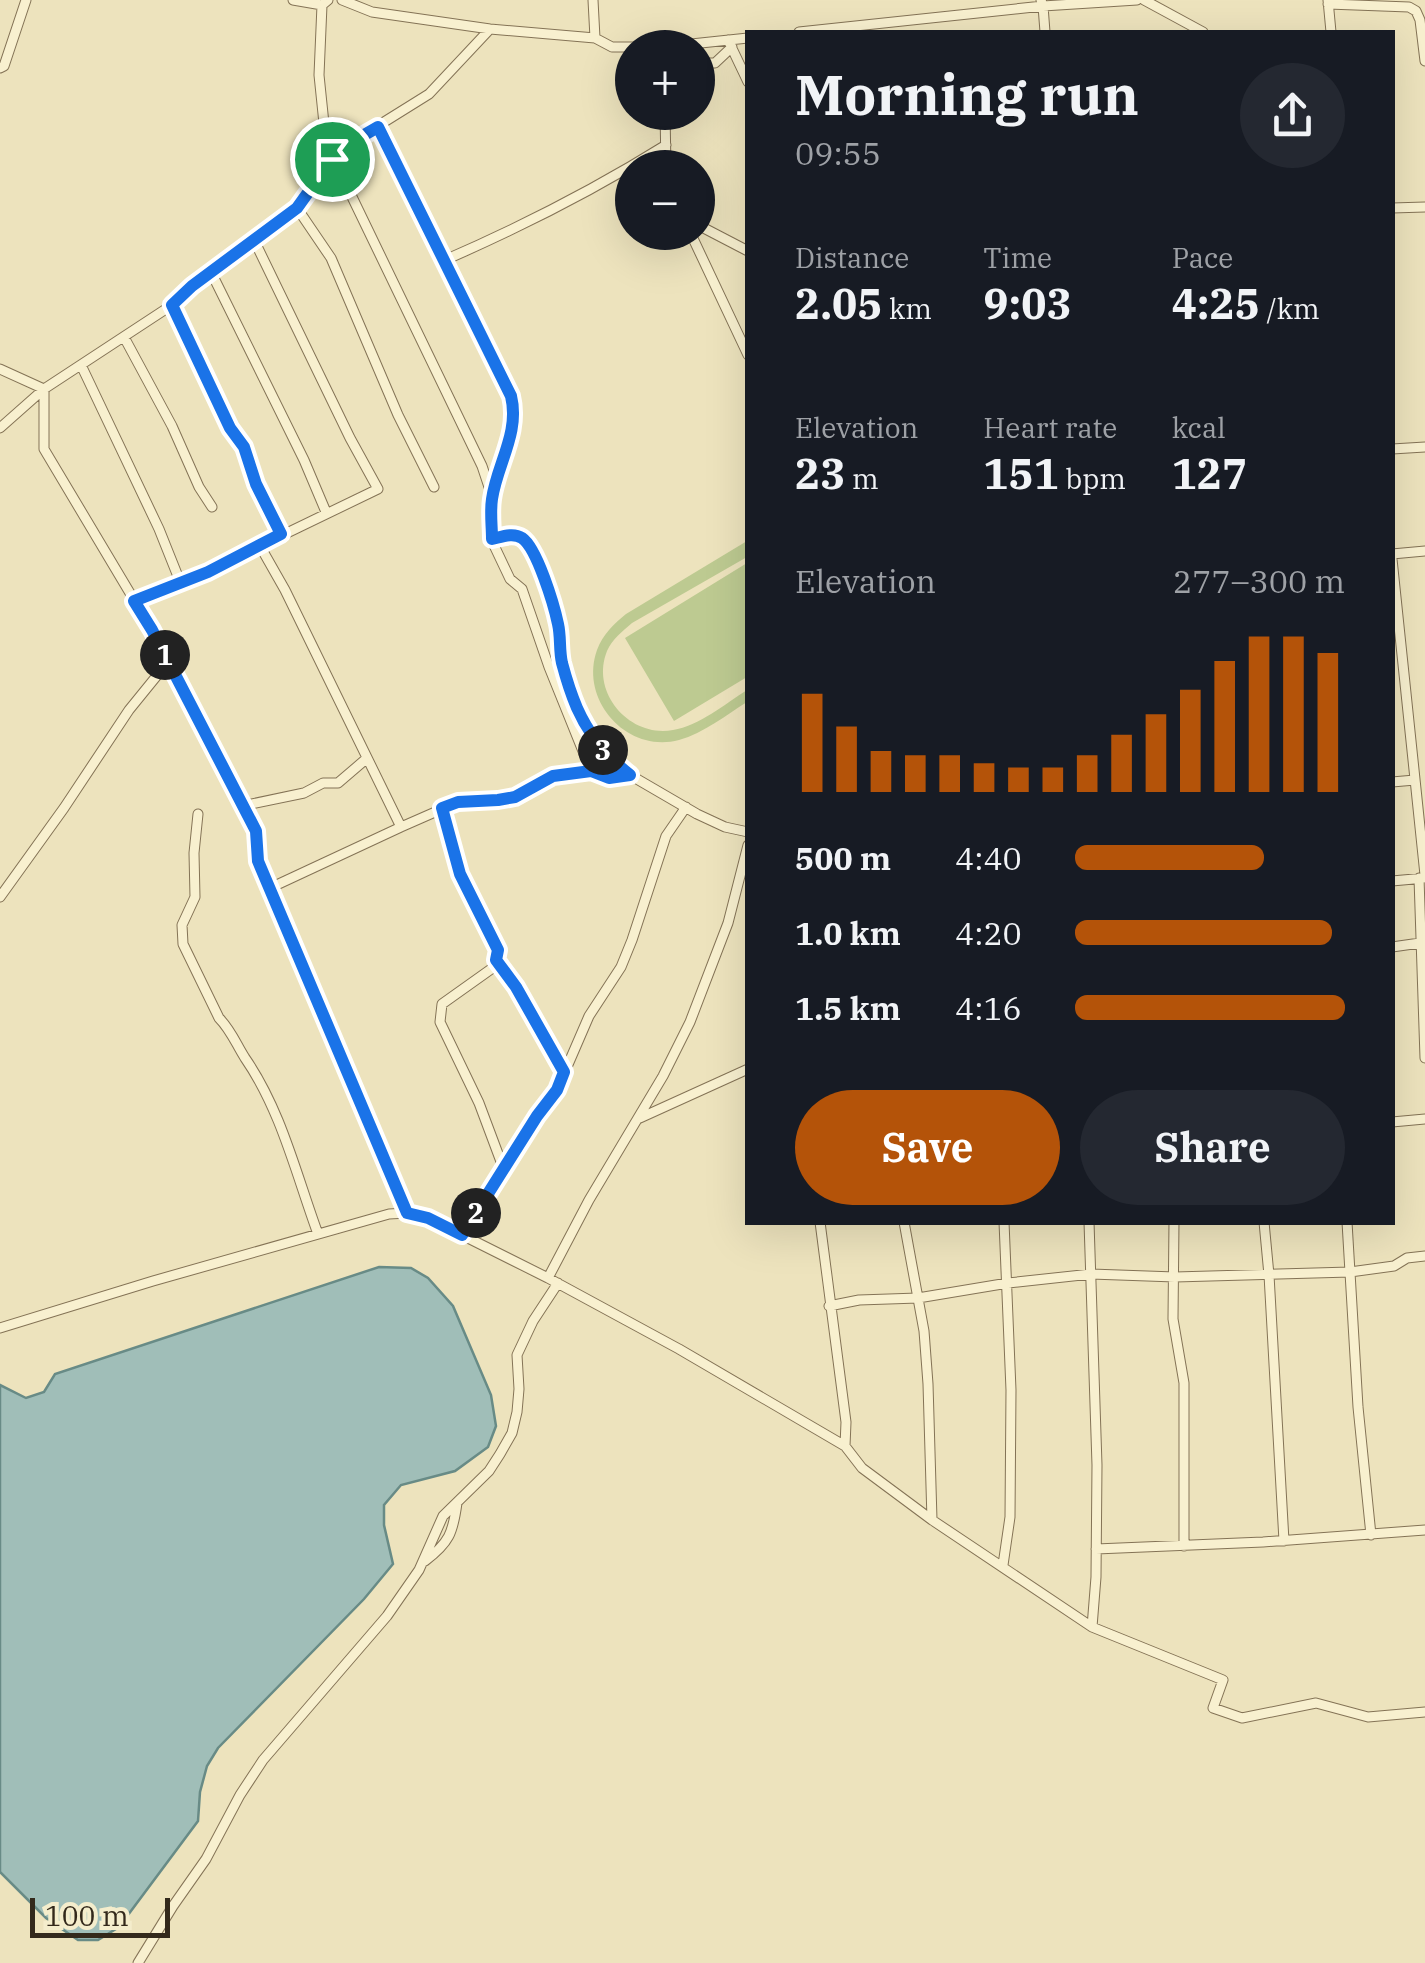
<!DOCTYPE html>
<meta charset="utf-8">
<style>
:root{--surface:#171b24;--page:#242831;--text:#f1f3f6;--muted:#9ea1a6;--accent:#b45309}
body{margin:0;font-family:"IBM Plex Serif",serif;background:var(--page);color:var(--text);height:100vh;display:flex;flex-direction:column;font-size:38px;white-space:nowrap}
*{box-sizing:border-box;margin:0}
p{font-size:32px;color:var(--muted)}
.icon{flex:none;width:55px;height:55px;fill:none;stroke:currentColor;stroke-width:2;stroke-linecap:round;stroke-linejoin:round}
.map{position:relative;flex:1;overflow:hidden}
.drawer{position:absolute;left:745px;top:30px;width:650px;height:1195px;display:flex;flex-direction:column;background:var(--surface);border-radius:0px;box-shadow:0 10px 40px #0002}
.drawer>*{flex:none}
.buttons{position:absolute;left:615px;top:30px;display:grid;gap:20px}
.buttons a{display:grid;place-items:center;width:100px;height:100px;border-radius:50%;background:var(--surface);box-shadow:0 10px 40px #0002;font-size:50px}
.scale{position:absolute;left:30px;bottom:25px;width:140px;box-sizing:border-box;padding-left:10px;border:5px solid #33291b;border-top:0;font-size:28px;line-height:35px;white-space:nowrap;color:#33291b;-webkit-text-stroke:8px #f4edcc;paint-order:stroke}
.pin{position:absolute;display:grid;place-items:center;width:85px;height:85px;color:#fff;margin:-42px;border:5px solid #fff;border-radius:50%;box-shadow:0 2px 10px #0007}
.km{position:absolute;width:50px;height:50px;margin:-25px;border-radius:50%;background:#222;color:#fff;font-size:28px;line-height:50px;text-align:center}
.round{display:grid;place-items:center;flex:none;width:105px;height:105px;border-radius:52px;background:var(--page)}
.headline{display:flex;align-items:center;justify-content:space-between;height:170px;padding:0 50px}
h1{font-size:55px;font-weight:800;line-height:75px}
.stats{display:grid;grid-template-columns:repeat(3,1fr);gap:15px;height:170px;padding:10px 50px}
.stats div{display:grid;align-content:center}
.stats b{font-size:42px;font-weight:800}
.stats small{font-size:28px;font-weight:400}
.stats p{font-size:28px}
.chart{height:280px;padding:20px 50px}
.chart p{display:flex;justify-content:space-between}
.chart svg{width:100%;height:180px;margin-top:10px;stroke:var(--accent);stroke-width:6}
.action{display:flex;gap:20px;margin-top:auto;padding:20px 50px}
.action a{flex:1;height:115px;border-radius:60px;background:var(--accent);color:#fff;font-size:40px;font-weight:800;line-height:115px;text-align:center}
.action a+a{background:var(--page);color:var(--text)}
ul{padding:0 50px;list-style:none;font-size:32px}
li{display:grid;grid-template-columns:160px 120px 1fr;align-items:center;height:75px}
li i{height:25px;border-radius:12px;background:var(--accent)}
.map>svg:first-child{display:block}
</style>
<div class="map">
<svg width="1425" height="1963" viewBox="0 0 1425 1963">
<rect width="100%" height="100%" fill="#ede3bd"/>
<!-- green -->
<path fill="#bdca91" d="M747,541v16l-115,66c-9,8 -20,16 -25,28 -17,42 23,87 66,79 26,-4 52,-26 74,-40v12c-21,13 -43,31 -68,38 -52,14 -100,-40 -82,-90 6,-16 17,-26 29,-36z
M747,563v114l-73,44 -49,-83z"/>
<!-- water -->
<path fill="#a0beb8" stroke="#688b86" stroke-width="2.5" d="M379,1267l32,1 17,10 25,28 38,89 5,31 -8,21 -33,24 -54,14 -17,20v20l9,39 -29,35 -146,149 -11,18 -7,26 -2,29 -79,106 -21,13h-20l-32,-22 -46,-46v-487l26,13 18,-6 11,-18z"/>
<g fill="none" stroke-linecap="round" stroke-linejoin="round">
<defs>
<path id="street" d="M293,0l29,5 6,-5
M342,0l30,12 118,17 105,9 17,9h51l85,-9
M593,0l2,38
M1041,0l2,6 2,26
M1144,0l59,32
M1328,0l3,32
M1328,4l81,3 7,4 4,9 5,41
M322,5l-3,70 7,68 156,323 10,30 -1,43 19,40 12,10 27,78 42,104
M799,32l244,-26 94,-6
M728,40l20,42
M698,63h17l17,-16
M0,68l4,-2 22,-66
M665,112l1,56
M378,127l133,269c8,32 -8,68 -18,98
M297,208l34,50 67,157 36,72
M1392,208l33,-1
M698,225l50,26
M690,232l58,123
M254,240l96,198 28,51 -118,57 25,44 116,237 57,-25 50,-3 45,-23 38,-5 18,7 21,-3 67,39 28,13 23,5
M445,260c78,-34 149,-70 221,-115
M211,272l93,188 22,52
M172,305l58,123 14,19 12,37 25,50
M124,337l48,89 27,61 13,20
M81,365l78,164 22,55
M0,369l44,20v60l108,181 103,201 3,30 149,352
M0,428l44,-39 128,-84 20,-18 105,-79 36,-49 19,-17 77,-48 61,-65
M1392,449l33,-2
M491,539c10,-2 21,-7 31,-1 15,10 32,67 36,86 3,13 1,26 4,39 4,15 9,31 15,45 12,27 30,49 53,67
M1392,554l33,-3
M1392,559l33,316
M135,601l46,-17 79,-38
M1392,782l23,-2
M242,806l62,-13 19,-10h15l28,-24
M442,808l18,66 38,76 -4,17 -52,37 -2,18 39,81 24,64
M198,814l-4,39 1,44 -13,28 1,19 36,74c12,12 17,26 26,40 36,52 51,116 73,176
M1419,878l6,180
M1392,881l33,-3
M270,888l131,-61
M0,897l64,-89 65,-98 39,-48
M1392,947l28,-4
M496,960l19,27 50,86
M640,1118l108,-49
M1392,1122l33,-3
M820,1222l26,200 -1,24
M904,1222l20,109 4,53 4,136
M1089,1222l8,243 -1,112 -4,50
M1174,1222l-1,97 11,64v163
M1264,1222l5,53 15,266
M1347,1222l11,185 13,128
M462,1235l75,-119 20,-26 32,-74 32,-49 11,-27 34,-104 20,-29
M548,1278l41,-78 74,-124 27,-54 38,-99 20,-78
M829,1306l30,-6 59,-2 90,-15 83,-9 84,3 175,-5 44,-6 13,-8 18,-2
M0,1328l153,-47 236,-67 18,-1 21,5 120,60 131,71 166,97 17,22 70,52 160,107 131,53 -10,28 29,10 74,-15 52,14 57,-5
M1096,1549l167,-7 162,-12
M425,1561c24,-18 28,-28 32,-58
M1003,1565l7,-48 1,-127 -7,-168
M138,1963l35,-57 33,-47 34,-64 23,-35 124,-144 32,-46 24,-54 46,-45 11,-17 12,-21 5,-21 2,-23 -2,-34 16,-34 25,-38"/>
</defs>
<!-- street casing -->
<use href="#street" stroke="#847356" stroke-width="11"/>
<!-- street -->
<use href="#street" stroke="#f8f0cf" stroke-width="9"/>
</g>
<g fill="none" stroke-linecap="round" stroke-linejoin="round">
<defs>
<path id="route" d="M378,127l133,269c9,37 -14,68 -19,103 -2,13 0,27 0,40 9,-2 21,-7 30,-1 15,10 32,67 36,86 3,13 1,26 4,39 4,15 9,31 15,45 12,27 30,49 53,67l-21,3 -18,-7 -38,5 -38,21 -17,3 -40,2 -16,6 18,66 38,76 -2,10 20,27 48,85 -7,18 -20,26 -75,119 -34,-17 -21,-5 -149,-352 -2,-30 -104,-201 -18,-29 74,-29 73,-38 -25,-50 -12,-37 -14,-19 -58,-123 20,-19 105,-78 35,-49 20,-17z"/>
</defs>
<!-- route casing -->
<use href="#route" stroke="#fff" stroke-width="20"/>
<!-- route -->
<use href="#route" stroke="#1a73e8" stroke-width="12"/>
</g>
</svg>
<div class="buttons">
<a>+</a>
<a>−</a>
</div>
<div class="scale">100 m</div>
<div class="pin" style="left:332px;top:159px;background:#1e9e55"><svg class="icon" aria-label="arrive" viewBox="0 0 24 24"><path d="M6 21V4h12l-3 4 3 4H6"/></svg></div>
<b class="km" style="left:165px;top:655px">1</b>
<b class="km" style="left:476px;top:1213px">2</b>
<b class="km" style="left:603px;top:750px">3</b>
<section class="drawer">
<div class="headline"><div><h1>Morning run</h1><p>09:55</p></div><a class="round"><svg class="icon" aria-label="share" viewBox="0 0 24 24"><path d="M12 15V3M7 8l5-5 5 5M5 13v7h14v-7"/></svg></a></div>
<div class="stats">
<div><p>Distance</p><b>2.05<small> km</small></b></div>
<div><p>Time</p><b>9:03</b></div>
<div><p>Pace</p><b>4:25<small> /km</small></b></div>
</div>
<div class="stats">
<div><p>Elevation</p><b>23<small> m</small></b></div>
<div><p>Heart rate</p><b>151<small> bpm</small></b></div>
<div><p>kcal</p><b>127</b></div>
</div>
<div class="chart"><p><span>Elevation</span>277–300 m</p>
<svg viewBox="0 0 160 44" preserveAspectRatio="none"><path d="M5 44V20M15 44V28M25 44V34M35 44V35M45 44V35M55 44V37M65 44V38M75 44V38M85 44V35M95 44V30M105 44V25M115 44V19M125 44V12M135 44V6M145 44V6M155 44V10"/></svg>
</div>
<ul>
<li><b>500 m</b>4:40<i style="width:70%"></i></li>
<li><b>1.0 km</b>4:20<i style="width:95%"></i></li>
<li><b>1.5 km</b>4:16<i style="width:100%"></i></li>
</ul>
<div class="action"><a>Save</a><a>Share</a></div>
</section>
</div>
